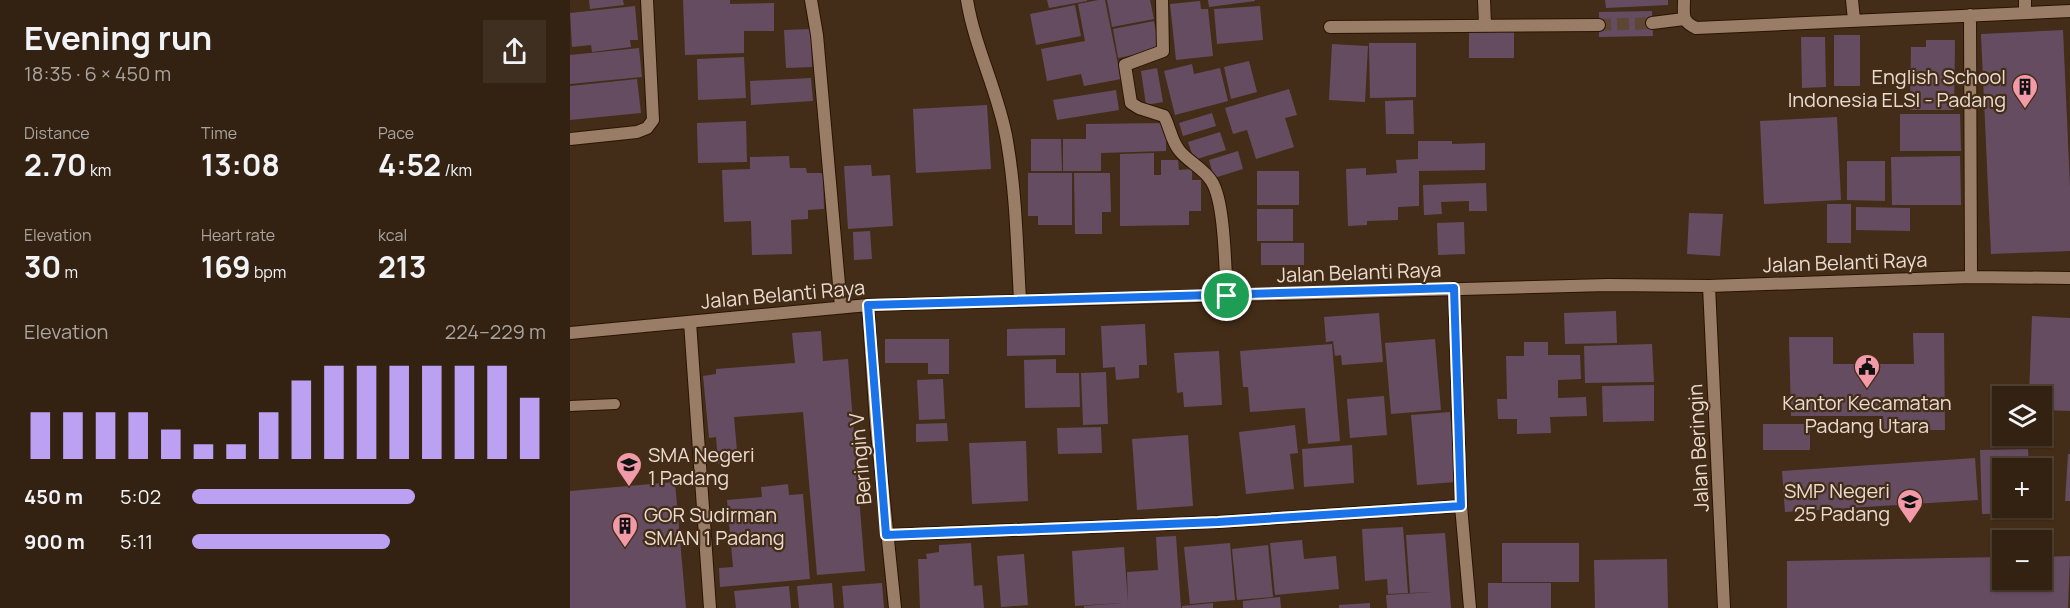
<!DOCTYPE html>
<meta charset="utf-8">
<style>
:root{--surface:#332212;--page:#3e2f20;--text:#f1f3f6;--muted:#a9a49f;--line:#4e3f32;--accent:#bca0f2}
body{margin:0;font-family:Manrope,sans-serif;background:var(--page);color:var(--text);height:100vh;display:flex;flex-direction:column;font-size:22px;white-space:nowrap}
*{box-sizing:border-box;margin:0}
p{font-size:20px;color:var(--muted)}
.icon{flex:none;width:33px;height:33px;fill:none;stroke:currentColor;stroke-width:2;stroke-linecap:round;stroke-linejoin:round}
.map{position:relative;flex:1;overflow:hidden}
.drawer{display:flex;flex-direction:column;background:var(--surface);width:570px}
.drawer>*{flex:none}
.controls{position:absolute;left:1422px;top:386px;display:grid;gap:12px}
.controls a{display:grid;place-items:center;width:60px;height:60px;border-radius:0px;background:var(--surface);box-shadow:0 2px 4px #0004,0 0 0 2px var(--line);font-size:30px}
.pin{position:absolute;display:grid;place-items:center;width:51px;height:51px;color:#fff;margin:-26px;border:3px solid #fff;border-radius:50%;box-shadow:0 2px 6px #0007}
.round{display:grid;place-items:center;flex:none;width:63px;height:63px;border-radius:0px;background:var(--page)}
.summary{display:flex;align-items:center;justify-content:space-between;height:102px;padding:0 24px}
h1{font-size:33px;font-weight:700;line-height:45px}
.stats{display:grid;grid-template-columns:repeat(3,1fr);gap:9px;height:102px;padding:6px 24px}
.stats div{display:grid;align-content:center}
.stats b{font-size:30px;font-weight:700}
.stats small{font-size:16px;font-weight:400}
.stats p{font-size:16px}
.chart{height:168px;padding:12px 24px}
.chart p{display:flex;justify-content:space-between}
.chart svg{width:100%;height:108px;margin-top:6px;stroke:var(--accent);stroke-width:6}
ul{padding:0 24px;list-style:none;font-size:20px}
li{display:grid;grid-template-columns:96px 72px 1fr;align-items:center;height:45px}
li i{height:15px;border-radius:8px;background:var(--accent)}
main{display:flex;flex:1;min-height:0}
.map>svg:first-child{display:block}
</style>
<main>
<section class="drawer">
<div class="summary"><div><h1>Evening run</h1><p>18:35 · 6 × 450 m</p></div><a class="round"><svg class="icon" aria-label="share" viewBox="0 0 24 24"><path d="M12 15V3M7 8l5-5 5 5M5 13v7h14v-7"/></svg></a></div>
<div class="stats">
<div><p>Distance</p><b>2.70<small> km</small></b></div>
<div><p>Time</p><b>13:08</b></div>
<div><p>Pace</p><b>4:52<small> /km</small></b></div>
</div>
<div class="stats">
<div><p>Elevation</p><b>30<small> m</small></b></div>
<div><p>Heart rate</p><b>169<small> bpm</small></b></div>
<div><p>kcal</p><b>213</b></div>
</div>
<div class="chart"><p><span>Elevation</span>224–229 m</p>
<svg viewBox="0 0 160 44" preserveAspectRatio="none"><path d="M5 44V25M15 44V25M25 44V25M35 44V25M45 44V32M55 44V38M65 44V38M75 44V25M85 44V12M95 44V6M105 44V6M115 44V6M125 44V6M135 44V6M145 44V6M155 44V19"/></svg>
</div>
<ul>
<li><b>450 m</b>5:02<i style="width:63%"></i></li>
<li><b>900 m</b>5:11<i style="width:56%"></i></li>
</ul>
</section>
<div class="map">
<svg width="1500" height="608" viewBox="0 0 1500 608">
<rect width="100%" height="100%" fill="#442d18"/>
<!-- building -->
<path fill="#654c61" d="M19,0h34l1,5 -34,4z
M113,0h47v4l44,-1v28h-30v22l-59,2z
M477,0h40v1l-38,7z
M528,0h7l16,79 -37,7 -3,-12 -34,7 -6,-32 44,-8 -7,-37z
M537,0h43l4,19 -42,8z
M638,0h47v1l-46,6z
M1035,0h63v5l-62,3z
M630,1l1,8h7l5,47 -37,4 -6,-56z
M505,5l6,31 -45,9 -6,-31z
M65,6l3,34h-8l1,7 -39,5 -1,-7 -19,2 -2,-34z
M690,6l3,34 -46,4 -3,-35z
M1082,11l1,25 -54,1v-25z
M584,21l5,29 -41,8 -5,-29z
M241,29l1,38 -26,1 -2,-38z
M1493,30l7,157v64l-79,3 -10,-220z
M899,31h45v27h-45z
M1264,35h26v51h-26z
M1231,37h24l1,50 -24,1z
M1356,40h29l-1,70h-44l1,-63h15z
M799,43h47v54l-46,1z
M762,44l36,2 -3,56 -36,-2z
M69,48l3,29 -72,7v-29z
M174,57l2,41 -48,2 -1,-41z
M679,61l8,31 -26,7 -7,-32z
M622,64l2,10 26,-6 8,33 -53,14 -11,-44z
M587,68l6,34 -17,3 -5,-34z
M241,78l2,23 -62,4 -1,-24z
M67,79l4,34 -71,7v-34z
M719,89l8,26 -12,3 9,29 -38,12 -9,-29 -14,4 -8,-26z
M546,90l3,20 -62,10 -4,-20z
M843,100l1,34h-28l-1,-33z
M417,105l4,64 -75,4 -3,-64z
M642,113l4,13 -33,10 -4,-13z
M1330,114h60l1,37h-61z
M1267,117l4,83 -77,4 -4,-83z
M176,121l1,41 -49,1 -1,-40z
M596,123v28l-65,2v18h-38v-32h23v-15z
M650,132l6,18 -32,10 -6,-18z
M461,139h30l1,32h-31z
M848,141h34v3l33,-1v27l-66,1v35l-21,1v13l-31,1v4l-19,1 -2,-57 20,-1v7l31,-2 -1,-13 22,-1z
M668,151l5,18 -29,9 -5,-18z
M584,153v22h7v-15h17l1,10 13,-1v11h9v31h-12v14l-69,1v-72z
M219,156l1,12h16l1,5h16l1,36 -16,1v9l-17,1 1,34 -40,1 -1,-34 -27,1 -2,-52 28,-1v-12z
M1390,156l1,49h-69l-1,-48z
M1277,161h38v40l-38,-1z
M301,165l1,11 18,-1 3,51 -45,3 -4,-63z
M687,171h42v34h-42z
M458,173h44v52h-34v-9h-10z
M504,173h36l1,39h-9v22h-27z
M916,183l1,28h-18v-10l-28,1 1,12 -18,1 -1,-30z
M1257,204h24v39h-24z
M1286,207l54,1v23l-54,-1z
M687,209h36v32h-36z
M1119,213l34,1 -3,42 -33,-2z
M894,222l1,32 -27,1 -1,-32z
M300,231l2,28 -18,1 -1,-28z
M691,243h43v22h-43z
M1046,311l1,32 -52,1 -1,-31z
M809,313l4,49 -41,3 -1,-10 -6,1 -2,-15 -7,1 -2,-25z
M1462,316l38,2v93l-28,-1v-14h-13z
M575,324l2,41h-8v13l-23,2 -1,-13 -12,1 -2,-42z
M495,328v27l-58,1v-27z
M251,331l2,30 25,-2 17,212 -48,4 -14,-163 -69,5 4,45 -20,2 -2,-27 -7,1 -6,-62 13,-2v-5l79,-6 -3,-30z
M1343,333h31l1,97h-61l-1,-14h-92l-2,-79h44v27h81z
M315,339h64v35h-21v-11h-43z
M865,339l6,71 -50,4 -6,-71z
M954,342h24v13h32l1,24 -23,1v18l28,-1 1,19 -37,1 1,16 -34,1v-15h-19l-1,-20h10l-1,-43h18z
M762,344l8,97 -32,3 -3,-36 -55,4 -2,-25h-5l-3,-36z
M1082,344l2,38 -69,1 -1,-37z
M649,351l3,54 -38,2 -1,-15 -6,1 -3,-40z
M486,359v14h23l1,34 -55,1 -1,-48z
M536,372l2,52 -25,1 -2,-52z
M373,379l2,40 -26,1 -2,-40z
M1084,385v36l-51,1 -1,-36z
M814,396l3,39 -37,3 -3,-39z
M880,412l6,70 -39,3 -6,-70z
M377,423l1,18 -32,1v-18z
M1193,424h47v26h-47z
M725,425l3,28 -8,1 4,35 -48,5 -7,-62z
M531,427l1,26 -44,1 -1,-26z
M618,435l5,71 -56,4 -5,-71z
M456,441l2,60 -56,3 -3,-61z
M782,445l2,38 -50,4 -2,-38z
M1458,449l1,19h-27v39h28v6l-48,1 -2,-64z
M1498,454h2v47h-5z
M1405,458l3,42 -193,12 -3,-41z
M105,482l11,126h-116v-117z
M218,484l1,11 14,-1 7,85 -90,8 -1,-19 14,-1 -6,-67 35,-3 -1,-10z
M833,527l5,66 -20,1 -1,-15 -22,2 -3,-52z
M875,533l6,75h-64l-1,-13 47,-3 -23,1 -4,-58z
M606,536l5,72h-97v-2l37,-3 -46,3 -3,-55 52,-4 4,56 -1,-31 31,-2 -2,-33z
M732,540l2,19 32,-3 3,33 -64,6 -5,-52z
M401,543l3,43 8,-1 2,23h-64l-2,-49h9l-1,-5 13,-2v-7z
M660,543l5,57 -45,4 -6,-57z
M932,543h77v39h-77z
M698,545l5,52 -36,3 -5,-51z
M454,554l4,51 -27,2 -4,-51z
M1500,556l-2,52h-281v-47l215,-4v22h40v-22z
M1097,559l1,49h-73l-1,-48z
M262,583l2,25h-35l-2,-22z
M312,583l2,25h-40l-2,-22z
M918,583h63v25h-63z
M219,586l2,22h-55l-2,-17z
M710,597l1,11h-38v-7z
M643,603v5h-31v-2z
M800,603v5h-31v-3z"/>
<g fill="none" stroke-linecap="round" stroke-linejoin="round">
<!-- minor-tunnel -->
<path stroke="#5d4733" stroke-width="12" stroke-dasharray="12 6" stroke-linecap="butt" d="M1029,25l53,-2"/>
<defs>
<path id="service" d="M0,406l45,-2"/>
<path id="minor" d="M241,0l6,35 24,272
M397,0c8,49 32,93 40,141 9,52 10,106 13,159
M592,0l1,51 -38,14 6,38 8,5 25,8c6,11 7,24 15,34 9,12 25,18 33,32 13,21 13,87 15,114
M914,0l1,25
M1114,0c0,15 -3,21 12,28l374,-17
M1282,0l2,20
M1455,0v13
M1400,15l1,262
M1082,23l32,-4
M760,27l269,-2
M0,139l67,-7 10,-4 6,-8 -6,-120
M1139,286l15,322
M884,288l7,218 9,102
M298,305l8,118 19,185
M120,322l20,286
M0,333l298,-28 740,-20 101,1 262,-9 99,1
M317,535l331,-13 243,-16"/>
</defs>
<!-- service casing -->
<use href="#service" stroke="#2a1402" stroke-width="12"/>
<!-- minor casing -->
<use href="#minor" stroke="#2a1402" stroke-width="14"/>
<!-- service -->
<use href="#service" stroke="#997d66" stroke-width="10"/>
<!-- minor -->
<use href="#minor" stroke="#997d66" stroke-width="12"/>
</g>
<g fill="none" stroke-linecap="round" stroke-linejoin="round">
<defs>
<path id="route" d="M884,288l7,218 -243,16 -332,13 -18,-230z"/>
</defs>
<!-- route casing -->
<use href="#route" stroke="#fff" stroke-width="12"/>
<!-- route -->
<use href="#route" stroke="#1a73e8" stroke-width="8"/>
</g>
<!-- icons -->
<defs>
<symbol id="building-pin" viewBox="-11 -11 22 30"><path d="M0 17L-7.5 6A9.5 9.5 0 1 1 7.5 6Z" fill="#f39aa8" stroke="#442d18"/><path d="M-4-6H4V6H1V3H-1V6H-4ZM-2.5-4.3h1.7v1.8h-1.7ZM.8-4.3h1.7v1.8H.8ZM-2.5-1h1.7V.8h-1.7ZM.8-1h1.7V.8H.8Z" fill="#111"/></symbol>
<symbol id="civic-pin" viewBox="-11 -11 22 30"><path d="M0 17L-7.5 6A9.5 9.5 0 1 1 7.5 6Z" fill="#f39aa8" stroke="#442d18"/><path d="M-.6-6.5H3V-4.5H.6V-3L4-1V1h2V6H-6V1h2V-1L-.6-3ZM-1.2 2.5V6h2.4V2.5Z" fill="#111"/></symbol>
<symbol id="school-pin" viewBox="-11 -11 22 30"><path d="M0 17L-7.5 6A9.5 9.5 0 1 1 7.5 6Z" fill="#f39aa8" stroke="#442d18"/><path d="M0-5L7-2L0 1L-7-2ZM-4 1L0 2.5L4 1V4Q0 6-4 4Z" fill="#111"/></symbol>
</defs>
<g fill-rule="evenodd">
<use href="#building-pin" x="1440" y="72" width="30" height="40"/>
<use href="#civic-pin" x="1282" y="352" width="30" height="40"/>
<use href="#school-pin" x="44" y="450" width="30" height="40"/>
<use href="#school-pin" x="1325" y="487" width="30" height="40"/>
<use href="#building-pin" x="40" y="511" width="30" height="40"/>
</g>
<g text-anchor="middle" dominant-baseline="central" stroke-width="4.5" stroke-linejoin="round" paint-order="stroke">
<!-- poi labels -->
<g font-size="20" fill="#ebdbcf" stroke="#442d18" text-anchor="end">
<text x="1436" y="76">English School<tspan x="1436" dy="23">Indonesia ELSI - Padang</tspan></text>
<text x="1297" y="402" text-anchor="middle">Kantor Kecamatan<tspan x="1297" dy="23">Padang Utara</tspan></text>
<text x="78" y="454" text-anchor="start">SMA Negeri<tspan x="78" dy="23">1 Padang</tspan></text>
<text x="1320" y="490">SMP Negeri<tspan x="1320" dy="23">25 Padang</tspan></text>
<text x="74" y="514" text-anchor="start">GOR Sudirman<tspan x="74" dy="23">SMAN 1 Padang</tspan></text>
</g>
<!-- street labels -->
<g font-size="20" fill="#ebdbcf" stroke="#442d18">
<text transform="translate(1275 262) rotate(-2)">Jalan Belanti Raya</text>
<text transform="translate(789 272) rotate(-2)">Jalan Belanti Raya</text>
<text transform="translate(213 294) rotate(-5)">Jalan Belanti Raya</text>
<text transform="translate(1128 448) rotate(-93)">Jalan Beringin</text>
<text transform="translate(290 459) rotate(-95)">Beringin V</text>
</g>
</g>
</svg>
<div class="controls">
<a><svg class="icon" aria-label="layers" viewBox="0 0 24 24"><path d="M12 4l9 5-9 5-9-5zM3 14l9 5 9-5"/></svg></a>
<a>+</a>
<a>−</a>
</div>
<div class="pin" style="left:657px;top:296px;background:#1e9e55"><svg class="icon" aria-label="arrive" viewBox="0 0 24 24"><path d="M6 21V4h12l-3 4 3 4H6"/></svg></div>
</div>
</main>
